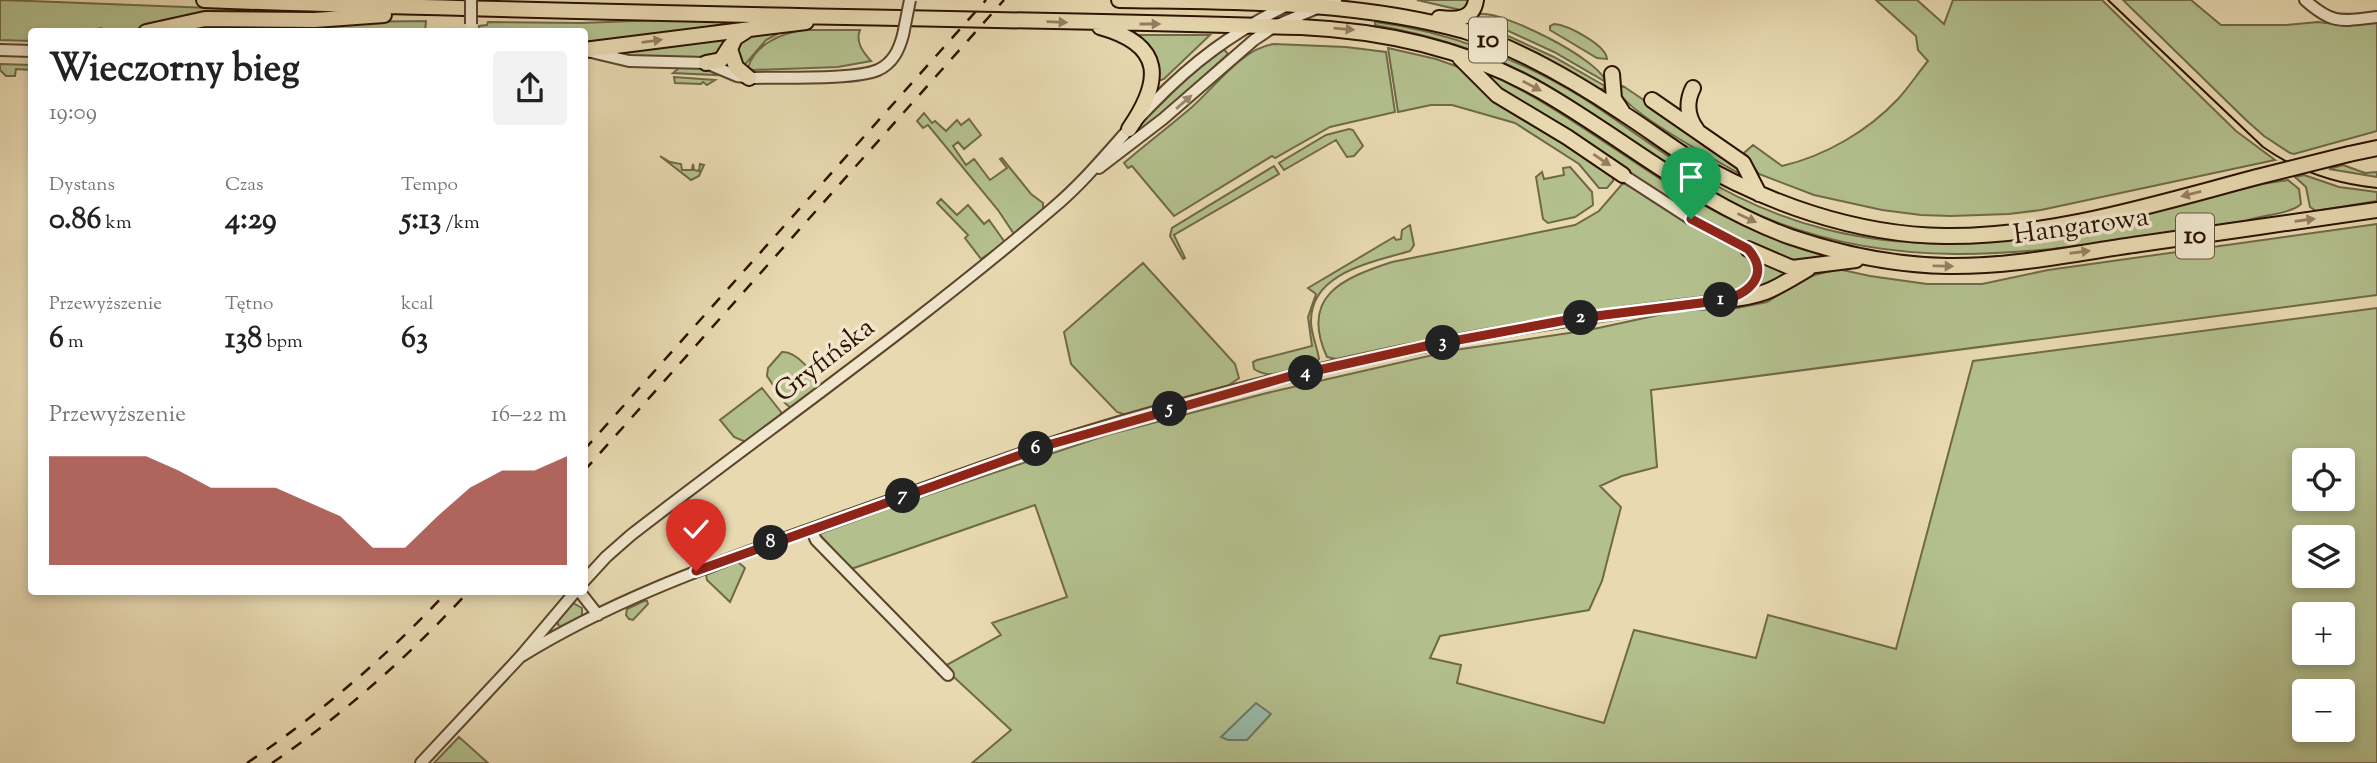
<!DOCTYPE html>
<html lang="pl">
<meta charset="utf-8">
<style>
:root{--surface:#fff;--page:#f2f2f2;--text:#222;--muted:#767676;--accent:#8f2418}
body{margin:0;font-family:"Sorts Mill Goudy",serif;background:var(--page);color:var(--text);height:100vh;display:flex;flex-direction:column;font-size:26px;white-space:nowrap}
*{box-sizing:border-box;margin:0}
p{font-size:23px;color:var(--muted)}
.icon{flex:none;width:38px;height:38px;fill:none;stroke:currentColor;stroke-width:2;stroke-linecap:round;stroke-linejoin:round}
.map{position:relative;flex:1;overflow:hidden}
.details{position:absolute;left:28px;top:28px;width:560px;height:567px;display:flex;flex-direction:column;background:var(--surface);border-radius:7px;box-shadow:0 4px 10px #0003}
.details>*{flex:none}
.controls{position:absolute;left:2292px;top:448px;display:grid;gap:14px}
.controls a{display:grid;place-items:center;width:63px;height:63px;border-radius:7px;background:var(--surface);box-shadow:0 4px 10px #0003;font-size:35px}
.pin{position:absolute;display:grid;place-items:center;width:60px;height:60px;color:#fff;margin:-72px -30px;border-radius:50% 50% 50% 0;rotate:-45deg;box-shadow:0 0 7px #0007}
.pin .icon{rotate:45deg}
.km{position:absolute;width:35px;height:35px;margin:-18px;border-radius:50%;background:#222;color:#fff;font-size:19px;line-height:35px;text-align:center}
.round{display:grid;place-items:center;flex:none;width:74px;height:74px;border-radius:7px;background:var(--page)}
.head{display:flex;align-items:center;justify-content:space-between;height:119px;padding:0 21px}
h1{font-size:38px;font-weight:700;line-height:52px}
.metrics{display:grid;grid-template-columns:repeat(3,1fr);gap:10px;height:119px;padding:7px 21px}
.metrics div{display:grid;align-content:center}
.metrics b{font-size:30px;font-weight:700}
.metrics small{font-size:19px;font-weight:400}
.metrics p{font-size:19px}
.chart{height:196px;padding:14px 21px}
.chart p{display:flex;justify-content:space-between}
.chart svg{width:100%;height:126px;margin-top:7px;fill:var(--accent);opacity:.7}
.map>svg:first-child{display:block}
</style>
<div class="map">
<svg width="2377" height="763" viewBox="0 0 2377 763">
<rect width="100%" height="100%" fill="#e8d9b1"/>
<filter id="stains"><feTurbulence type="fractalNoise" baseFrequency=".00286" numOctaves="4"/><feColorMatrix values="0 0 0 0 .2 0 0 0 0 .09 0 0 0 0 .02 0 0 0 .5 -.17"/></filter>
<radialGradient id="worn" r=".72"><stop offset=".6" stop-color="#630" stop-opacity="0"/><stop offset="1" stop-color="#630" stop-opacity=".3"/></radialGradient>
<!-- green -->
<path fill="#b3c08e" stroke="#706947" stroke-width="2" fill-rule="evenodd" d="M0,0l30,1 312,12 -176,9 -34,9h-26l-5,-3 -11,3 -58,1 -1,9 -31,-1z
M1417,0h54l-6,11z
M1876,0h41l27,24 9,-24h149l134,131 39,29 -234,50 -32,4 -58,2 -30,-1 -39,-5 -68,-15 -55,-21 -15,-21 9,-8 29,21c43,-10 86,-35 116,-67 11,-12 20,-26 30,-38l-10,-11 -2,-14z
M2123,0h68l30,25h64l33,-3 25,3 34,-4v110l-83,23 -4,-1 -26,-17 -18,-16z
M1480,14c23,-3 119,45 126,68l-52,-30 -78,-36z
M1471,19l83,38 51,29 -2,3h-5l-59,-35 -72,-31z
M659,20l75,1 2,2 -151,21 -1,-12h-105v-6l8,-1 1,-3 94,1z
M426,21l-1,11h-265l35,-8z
M1375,22c73,9 146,38 208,76 37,24 73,51 110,74 194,120 367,63 569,12l26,-4 11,9 2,15c-10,10 -40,11 -55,17 -175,25 -341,67 -509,-16 -67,-33 -124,-81 -188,-119 -54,-32 -113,-50 -174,-61z
M1554,24c14,1 52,21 53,35l-10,-1 -47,-28v-4z
M804,30h56c-5,12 3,22 11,31l-33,6 -85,3 -5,-2c6,-23 33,-35 56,-38z
M783,31l-17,9 -24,28 -6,-13 3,-15 4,-3z
M728,35l-2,11 -15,13 -81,-2 -18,-4z
M1131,35h79l-46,44 -8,3z
M1274,44l72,3 40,5 9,60 -65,15 -55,31 -3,-2 -98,60 -42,-50 -4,2 -4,-5c22,-19 46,-37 68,-56 24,-21 49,-58 82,-63z
M1222,47l6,7 -67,61 -37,30 -2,-2 73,-73z
M1388,48l48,11 28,10 150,106 -1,6 -6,7h-8l-20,-24 -64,-41 -63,-18h-21l-33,7z
M0,64l31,1v5l-15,-1 -1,7h-9l-6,-6z
M680,67l28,1 8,7 -43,-2z
M1483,71c76,34 140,87 211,129 44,25 91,45 139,57l-46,6 -94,-47 -192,-124 -20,-20z
M674,77l41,3 -8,5 -4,-3 -2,2 -26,-1z
M1623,86l111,75 8,14c-20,-11 -121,-66 -123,-85z
M924,113l8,10 3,-2 11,10 11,-11 4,5 8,-6 12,16 -17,14 -6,-7 -5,4 13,19 8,-6 16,21 17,-12 -7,-9 2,-1 29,36 12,9v7l-29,24 -16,-24 -70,-85 -5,3 -6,-7z
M1349,129l4,1 10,16 -9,10 -7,1 -11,-17 -52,30 -5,-7 47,-28z
M660,156l10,6 11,2 1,6h10l1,-6 1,6 5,1 1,-7 4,1 -5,11 -8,4z
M2343,165l22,8 12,-1v5l-48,-8z
M1274,166l5,8 -105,61 11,23 -2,1 -13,-23 2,-8z
M1570,167l22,25 1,13 -18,12 -27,6 -5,-4 -7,-42 6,-5 2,7 20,-4 -1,-7z
M2304,175l35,12 38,5v9l-61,10 -6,-4 -4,-20 -11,-10z
M1623,183l123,69c6,8 8,17 5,27l-19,14 -160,22 -232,45 -13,-3c-28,-61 16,-79 65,-95l183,-37 24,-14z
M941,199l16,16 11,-10 16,19 5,-4 15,21v3l-23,15 -16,-21 3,-3 -31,-32z
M2377,224v71l-726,95 6,77 -35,9 -22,10 21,21 -19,74 -13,29 -149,26 -10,22 31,7 -4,18 147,40 30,-93 122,28 12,-43 128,34 77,-288 404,-53v455h-1405l39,-33 -68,-63 58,-32 -9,-12 75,-26 -32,-92 -184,64 -32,-35 85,-31 203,-68 160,-42 188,-43 134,-20 88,-19 60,-3 30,-6 40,-25 31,-8 32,7 57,8h55l66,-14zM2305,460h38v39h-38zM2305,537h38v39h-38zM2305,614h38v39h-38zM2305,691h38v39h-38z
M1410,225l4,20 -4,6c-36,11 -99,21 -99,70 0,13 6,25 8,38l-5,6c-19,5 -43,16 -60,4l-1,-7 4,-2 55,-14 -4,-29 8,-23 -8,-6 86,-51 2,3 5,-1 1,-9z
M1760,260l33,12 -40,18z
M1143,263l92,101 4,14 -13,9 -100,28 -9,-3 -46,-48 -7,-32z
M782,352c14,-1 35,22 35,36l-26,20 -6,-5 -18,-27 1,-8z
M762,388l19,24v7l-35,23 -12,-5 -14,-17z
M738,562l7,6 -15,34 -23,-22 -1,-5z
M644,601h3l1,3 -15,16 -4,-1 -3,-4 1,-6z
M573,603l9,5v9l-20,10 -4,-2v-4z
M459,737l29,26h-54z"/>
<!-- water -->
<path fill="#98baa9" stroke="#6d7765" stroke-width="2" d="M1256,703l15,11 -24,26h-19l-7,-3z"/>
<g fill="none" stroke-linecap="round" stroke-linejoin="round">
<defs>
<path id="minor" d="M2305,0c28,25 36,21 72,17
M0,50l32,1
M591,52l38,9 77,2 31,13 15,2c29,-1 103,2 126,-8 15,-7 21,-20 25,-35
M1099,168l64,-49 91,-79 21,-14 61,-26
M811,529l5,11 132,135
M584,581l22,-24 25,-22c141,-109 287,-211 422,-327 37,-31 65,-69 98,-103 44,-45 80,-71 136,-100
M580,592l18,23
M520,657c103,-64 218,-101 332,-143 73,-26 147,-54 221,-78 213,-66 431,-112 652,-136 26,-8 45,-26 23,-51l-57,-30 -68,-44
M421,763l99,-106 55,-65"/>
<path id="major" d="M204,0c366,14 731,17 1097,27 84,4 165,21 240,64 84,48 157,113 250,146 50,17 104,28 156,29 65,1 130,-13 193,-22 79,-11 158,-23 237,-34
M1119,0c115,2 235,0 346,31 56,19 110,50 159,83 22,14 43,30 65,44 77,45 166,77 256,78 105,1 210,-32 312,-59
M1439,18c17,2 34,2 37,-18
M1100,27c65,18 62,54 29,102
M746,31l-11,7 -5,11 6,18 13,11
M146,32l59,-13 110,1 69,-5
M584,50l222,-28
M1460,58l37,37 70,42 56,38
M706,63l15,-3 9,-14
M1612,74l2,25 8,12
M1693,88c-7,14 -6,29 4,42
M1652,100l91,63 16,31
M2349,154l28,-6
M1748,249l44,19 64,-8
M1725,300c41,-4 49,-11 83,-31"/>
</defs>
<!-- minor casing -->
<use href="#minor" stroke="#5c442c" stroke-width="14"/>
<!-- major casing -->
<use href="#major" stroke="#2d1200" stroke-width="18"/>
<!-- minor -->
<use href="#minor" stroke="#f0e6cc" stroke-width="10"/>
<!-- major -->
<use href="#major" stroke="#e8d9b1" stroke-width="14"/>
<!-- tram -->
<path stroke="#2d1200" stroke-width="2" d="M2108,0l155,147c34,24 72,37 114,41"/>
<!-- rail -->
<path stroke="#2d1200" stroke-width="2.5" stroke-dasharray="12 12" stroke-linecap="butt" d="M584,450l402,-450
M584,471l420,-471
M247,763c73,-49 140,-107 200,-171
M272,763c72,-49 137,-107 196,-171"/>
<defs>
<path id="minor-bridge" d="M471,24v-24
M903,35l7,-35"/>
<path id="major-bridge" d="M2257,177l92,-23"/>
</defs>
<!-- minor-bridge casing -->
<use href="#minor-bridge" stroke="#5c442c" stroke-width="14" stroke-linecap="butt"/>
<!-- major-bridge casing -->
<use href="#major-bridge" stroke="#2d1200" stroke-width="18" stroke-linecap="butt"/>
<!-- minor-bridge -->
<use href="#minor-bridge" stroke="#f0e6cc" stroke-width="10"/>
<!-- major-bridge -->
<use href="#major-bridge" stroke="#e8d9b1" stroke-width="14"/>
</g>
<!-- one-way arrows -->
<defs><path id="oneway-solid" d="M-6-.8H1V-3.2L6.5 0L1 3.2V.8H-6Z" transform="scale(1.75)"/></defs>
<g fill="#947f61">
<use href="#oneway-solid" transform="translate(1057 22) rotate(2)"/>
<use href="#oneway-solid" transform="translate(1150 24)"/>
<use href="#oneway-solid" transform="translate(1344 29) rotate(5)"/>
<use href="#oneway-solid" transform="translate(652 41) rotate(-7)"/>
<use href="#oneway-solid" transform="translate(1532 86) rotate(28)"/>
<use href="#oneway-solid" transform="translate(1602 160) rotate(34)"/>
<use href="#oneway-solid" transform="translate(2191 194) rotate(166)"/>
<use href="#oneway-solid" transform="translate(1747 218) rotate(25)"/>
<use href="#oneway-solid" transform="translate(2305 220) rotate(-8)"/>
<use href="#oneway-solid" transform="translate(2080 252) rotate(-8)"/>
<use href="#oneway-solid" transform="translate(1943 266) rotate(1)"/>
</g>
<use fill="#988770" href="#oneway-solid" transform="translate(1184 102) rotate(-41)"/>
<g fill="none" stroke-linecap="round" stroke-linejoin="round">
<defs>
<path id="route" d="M696,571l352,-126 239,-68 139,-31 146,-27 153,-19c26,-8 45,-26 23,-51l-57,-30"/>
</defs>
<!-- route casing -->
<use href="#route" stroke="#fff" stroke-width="14"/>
<!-- route -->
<use href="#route" stroke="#8f2418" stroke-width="9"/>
</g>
<g text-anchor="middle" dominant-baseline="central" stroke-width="7" stroke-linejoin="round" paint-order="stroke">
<!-- shield labels -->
<g fill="#f0e6cc" stroke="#68523d" stroke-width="2">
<rect x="1469" y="17.5" width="38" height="45" rx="5"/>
<rect x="2176" y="213.5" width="38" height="45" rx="5"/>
</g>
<g font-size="26" font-weight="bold" fill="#2d1200">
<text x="1488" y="40">10</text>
<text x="2195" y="236">10</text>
</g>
<!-- street labels -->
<g font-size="28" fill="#2d1200" stroke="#f0e6cc">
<text transform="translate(2081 227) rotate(-8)">Hangarowa</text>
<text transform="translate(825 361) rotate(-38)">Gryfińska</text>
</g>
</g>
<rect width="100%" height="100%" filter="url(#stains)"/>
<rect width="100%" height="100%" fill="url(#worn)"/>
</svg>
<div class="controls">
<a><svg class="icon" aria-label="locate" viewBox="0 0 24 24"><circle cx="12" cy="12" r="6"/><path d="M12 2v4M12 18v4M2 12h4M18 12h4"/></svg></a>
<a><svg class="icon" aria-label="layers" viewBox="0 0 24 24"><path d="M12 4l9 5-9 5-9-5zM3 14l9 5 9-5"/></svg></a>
<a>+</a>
<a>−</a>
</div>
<div class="pin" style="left:1691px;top:219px;background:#1e9e55"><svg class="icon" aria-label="arrive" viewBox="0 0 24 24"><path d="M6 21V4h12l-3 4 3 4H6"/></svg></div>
<div class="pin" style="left:696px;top:571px;background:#d93025"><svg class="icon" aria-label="check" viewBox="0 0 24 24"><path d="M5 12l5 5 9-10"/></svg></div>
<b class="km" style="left:1721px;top:300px">1</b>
<b class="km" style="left:1581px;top:318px">2</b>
<b class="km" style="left:1443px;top:343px">3</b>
<b class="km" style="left:1306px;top:373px">4</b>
<b class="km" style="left:1170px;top:409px">5</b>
<b class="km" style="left:1036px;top:449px">6</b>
<b class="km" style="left:903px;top:496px">7</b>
<b class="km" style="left:771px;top:543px">8</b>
<section class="details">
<div class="head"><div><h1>Wieczorny bieg</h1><p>19:09</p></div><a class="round"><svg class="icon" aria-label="share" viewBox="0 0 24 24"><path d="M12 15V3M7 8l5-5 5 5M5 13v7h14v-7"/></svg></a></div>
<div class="metrics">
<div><p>Dystans</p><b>0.86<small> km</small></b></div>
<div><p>Czas</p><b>4:29</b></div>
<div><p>Tempo</p><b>5:13<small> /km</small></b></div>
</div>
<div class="metrics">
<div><p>Przewyższenie</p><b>6<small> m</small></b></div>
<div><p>Tętno</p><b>138<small> bpm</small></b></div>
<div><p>kcal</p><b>63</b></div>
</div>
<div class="chart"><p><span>Przewyższenie</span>16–22 m</p>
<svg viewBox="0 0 160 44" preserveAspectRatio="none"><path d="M0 44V6L10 6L20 6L30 6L40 11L50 17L60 17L70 17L80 22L90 27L100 38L110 38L120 27L130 17L140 11L150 11L160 6V44z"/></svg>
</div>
</section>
</div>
